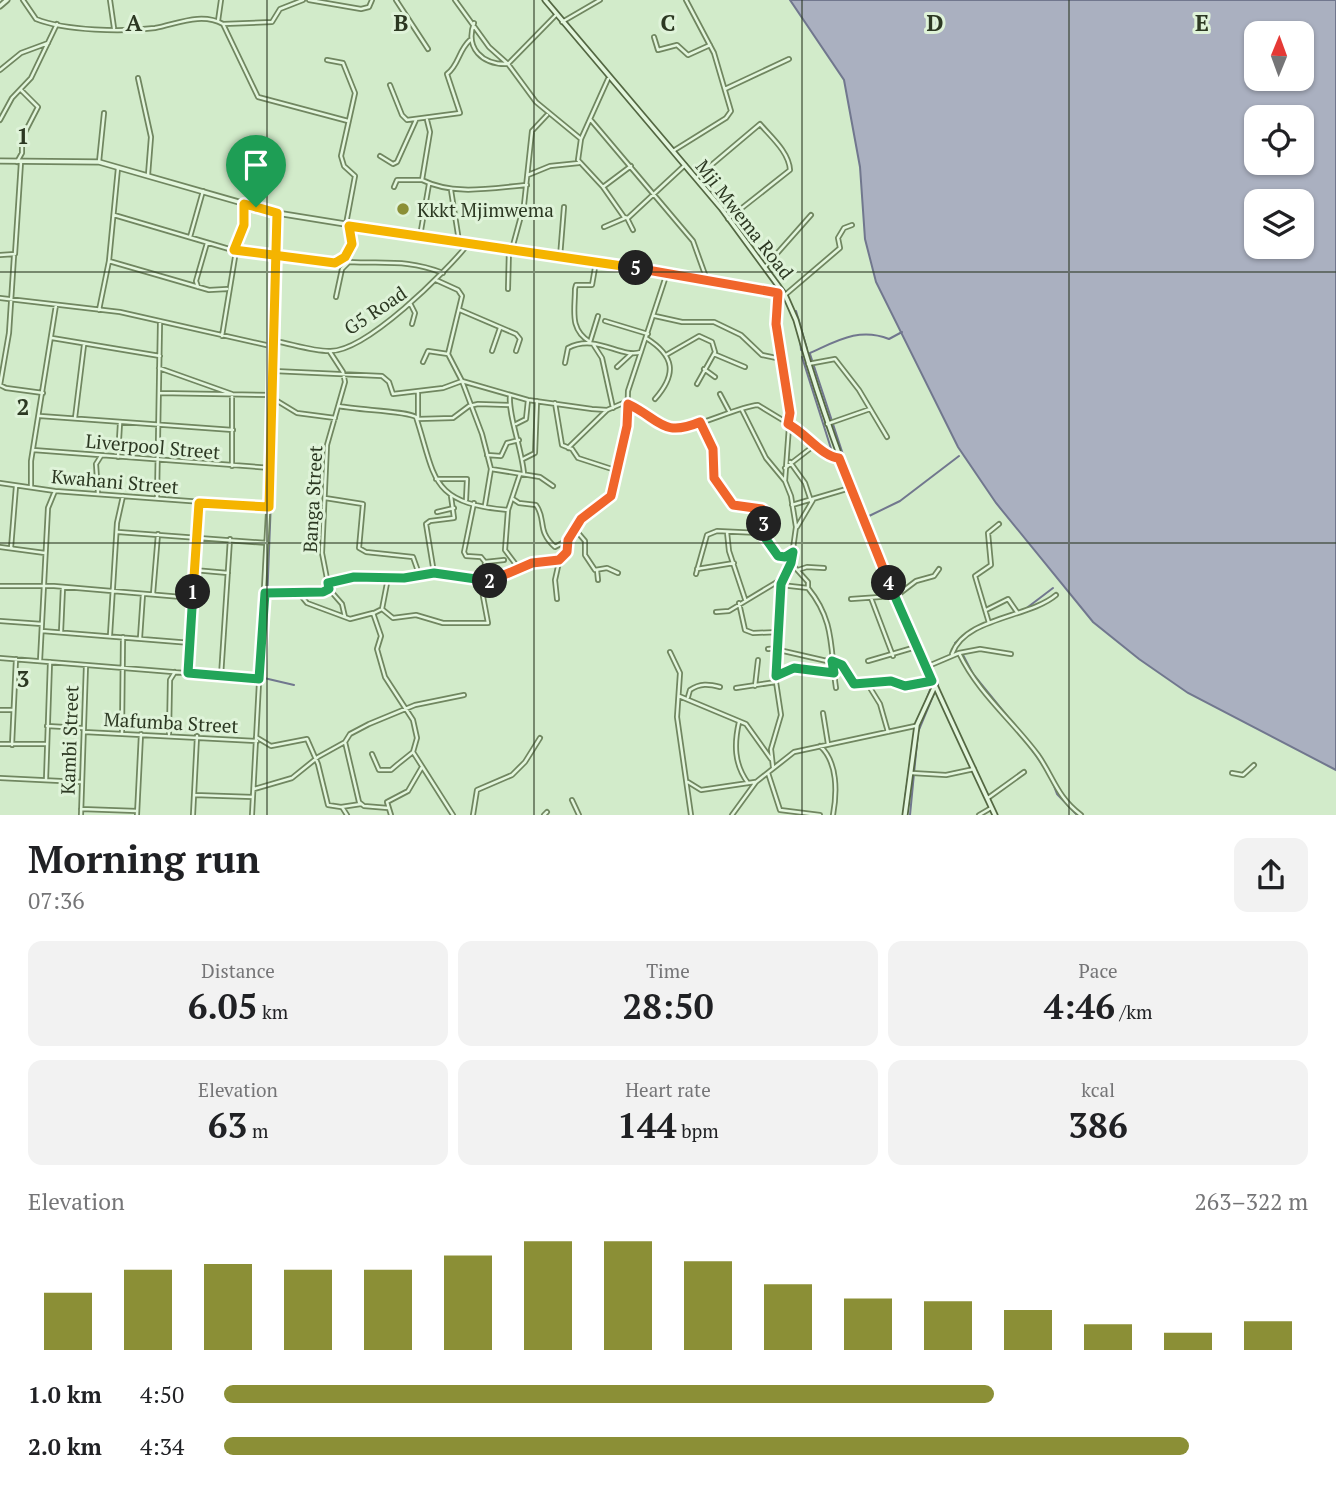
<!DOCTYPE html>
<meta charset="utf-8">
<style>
:root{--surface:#fff;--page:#f2f2f2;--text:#202124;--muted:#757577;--accent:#8b8f36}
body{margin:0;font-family:"PT Serif",serif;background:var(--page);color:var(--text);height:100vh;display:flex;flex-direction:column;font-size:26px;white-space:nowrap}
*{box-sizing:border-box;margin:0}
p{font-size:23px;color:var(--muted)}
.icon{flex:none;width:38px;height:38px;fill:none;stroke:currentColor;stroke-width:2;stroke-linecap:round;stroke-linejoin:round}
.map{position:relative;height:815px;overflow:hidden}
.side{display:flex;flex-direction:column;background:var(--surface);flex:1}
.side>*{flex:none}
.needle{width:46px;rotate:1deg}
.fabs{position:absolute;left:1244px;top:21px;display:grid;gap:14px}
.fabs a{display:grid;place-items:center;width:70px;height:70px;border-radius:14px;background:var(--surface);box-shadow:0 2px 5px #0004;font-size:35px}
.pin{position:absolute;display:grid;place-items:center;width:60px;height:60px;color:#fff;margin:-72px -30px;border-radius:50% 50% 50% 0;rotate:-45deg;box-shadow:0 0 7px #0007}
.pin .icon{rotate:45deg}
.km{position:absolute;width:35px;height:35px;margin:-18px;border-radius:50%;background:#222;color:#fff;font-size:19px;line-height:35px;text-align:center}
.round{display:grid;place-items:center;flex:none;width:74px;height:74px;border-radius:14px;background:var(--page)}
.headline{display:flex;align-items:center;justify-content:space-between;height:119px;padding:0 28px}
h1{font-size:38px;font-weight:800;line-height:52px}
.metrics{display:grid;grid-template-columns:repeat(3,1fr);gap:10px;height:119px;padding:7px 28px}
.metrics div{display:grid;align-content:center;border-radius:14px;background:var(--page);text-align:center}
.metrics b{font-size:35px;font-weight:800}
.metrics small{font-size:19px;font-weight:400}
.metrics p{font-size:19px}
.chart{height:196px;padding:14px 28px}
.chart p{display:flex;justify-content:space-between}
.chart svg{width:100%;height:126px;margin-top:7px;stroke:var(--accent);stroke-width:6}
ul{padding:0 28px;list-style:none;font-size:23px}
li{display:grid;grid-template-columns:112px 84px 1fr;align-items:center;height:52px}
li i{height:18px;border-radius:9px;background:var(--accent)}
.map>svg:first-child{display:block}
</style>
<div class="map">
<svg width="1336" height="815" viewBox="0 0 1336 815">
<rect width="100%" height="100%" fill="#d2ebca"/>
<!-- water -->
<path fill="#aab0c0" stroke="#71778e" stroke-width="2" fill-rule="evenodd" d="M790,0h546v770l-148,-77 -49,-34 -46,-37 -97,-119 -38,-56 -82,-165 -11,-43 -5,-72 -16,-87zM1256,33h46v46h-46zM1256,117h46v46h-46zM1256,201h46v46h-46z"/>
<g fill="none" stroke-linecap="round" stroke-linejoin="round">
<!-- stream -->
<path stroke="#71778e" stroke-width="2" d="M796,311l11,38
M800,337l1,13
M277,347l-13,331 30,7
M810,353c27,-12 49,-26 79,-14l13,-7
M810,354l42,128 86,203
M802,357l32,101 98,227 -11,28
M867,517l33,-16 59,-45
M988,622l36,-12 29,-22
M955,643l16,-12
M962,653l11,21 39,48
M1029,746l13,18
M1052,781l5,13 20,21
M905,799l9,-64
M910,815l8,-83 17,-41"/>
<defs>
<path id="minor" d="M23,0l13,19c30,12 87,13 119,9 22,-4 46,-16 68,-4l35,73 90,24
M110,0l4,28
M309,0l52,9 8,-2 3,-7
M396,0l32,49
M455,0l34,47 19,17 28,38 45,37
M218,21l3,-21
M562,22l38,-22
M474,23c-9,25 8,42 34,41l48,-49
M223,24l49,-2 8,-13 23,-9
M654,37l4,13 19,-5 11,10 22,-10
M327,60l16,3 12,30 -14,63 3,10 11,10 -9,48
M0,70l21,-17 27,-10
M138,78l13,59 -3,38
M608,79l-27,60 -3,21 25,27 21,30 4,1 57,-53
M390,85l12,30 5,5 53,-7 -13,-39c12,-9 11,-23 23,-34
M725,89l64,-30
M590,119l103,122 14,39
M0,120l12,-22 19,-20 26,-54
M427,120l3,12 -8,48c33,16 69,8 105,5
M673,151l53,-33 5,-7 -17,-58 -28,-53
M380,156l13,8 4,-2 19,-42
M17,162l5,-9v-15l16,-31 -17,-17
M99,162l5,-49
M528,175l22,-9 29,-3
M696,178l64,-54c11,13 29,28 30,46l-62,49
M394,187l3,-7h25
M603,187l28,-21
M451,190l8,51
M114,215l122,36 99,12 10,-6 7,-12 -3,-19
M627,218l6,12
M604,227l21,-9
M420,236l9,-52
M190,237l13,-46
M512,249l12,-44 8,-74 15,-16
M234,250l10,-22v-24
M0,255l15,-1 6,-92
M560,257l4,-50
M109,261l100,29 18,-1
M765,267l46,-52
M436,280l22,10 4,6 -14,58 14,27 20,53 9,35 -6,36
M198,287l-2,-6 11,-38
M508,289l1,-40
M785,295l55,-47 -2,-10 6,-10 8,-3
M336,297l6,-28 7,-7c36,2 58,-3 94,11
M0,298l120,14 155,35
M410,303l5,10 -3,11
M99,310l10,-49 9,-93
M460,310l56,24 4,5 -4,12
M655,316l27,6h32l27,13 21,20 19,4
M605,321l43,13
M222,336l14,-85
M52,338l108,18
M646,338c29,18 31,36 9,61
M275,341c17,3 37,10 54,10 36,2 118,-80 140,-108
M590,342c-21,-13 -15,-31 -15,-53l1,-4h16l4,-23
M590,342l8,-26
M593,344l9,14 11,50
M492,351l8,-23
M714,354l31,13
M666,355l33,-19 13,6 3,10 -18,32
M423,362l5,-11 20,3
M565,363l3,-15c28,-15 53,11 73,4
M808,364l27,-5 24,31 28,47
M617,367l14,-13
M159,368l73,26v72
M704,369l11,8
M274,371l108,5 7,6 4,12 50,-6 19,-7 66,19 64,9 15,1 21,-9
M0,385l9,-52 5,-77
M0,385l6,3 37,5
M159,393l115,2
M418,393v26l35,-1 16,-12 9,-2 31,1
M720,394l9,17
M510,396c-2,19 12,53 14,78
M274,399l23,14 38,5
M555,403l7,42 10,4 6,9 37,12
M628,404c13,6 23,18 36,24 17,8 70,-21 94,-23l46,28 22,22 13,3
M339,406c17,4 69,5 77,11 20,61 13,86 92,93l12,-36
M742,410l24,48 19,23
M40,416l193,14
M75,418l9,-73
M516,424l10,-5 2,-19
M827,424l43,-15
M568,448l39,-38
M33,450l238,18
M487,455l14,1 6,-13 12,-3
M118,457l2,-34
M523,459l12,-6 2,-52
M790,462l15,21 6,18
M785,468l31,-24
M491,469l49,8 13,9
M436,479h31l-1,21
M0,483l55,8 213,16
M31,487v-26l25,-156
M98,493l-2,-29 5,-8
M157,498l3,-175
M325,498l38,6 -4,44 7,4 47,5 6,17
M513,499l6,4 17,2c11,15 0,25 19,42l13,-7 13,-21 25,-18 8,-12 13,-63 1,-35 39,-118
M792,505l58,-17
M508,510l-3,40 15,20
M437,512l17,-4
M797,527l16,-27
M574,528l11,13v14l10,15 12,-2 11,5
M118,532l149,11
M727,532l2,19 16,48
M761,532l17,24 14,-4
M0,547l45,6
M11,548l5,-62
M485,562l19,-2
M791,563l17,19v6
M697,569l37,-6
M194,570l34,3
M597,570l1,10
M798,570l9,-3 17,1
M434,573l-8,-49 4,-3 24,-3 -3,-22
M696,574l11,-39 10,-4 42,2 7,-18 -5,-7 -28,-4 -19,-26 -1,-29 -13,-27
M328,583l26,-6 50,1 30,-5 49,9 49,-19 27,-3 8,-8 1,-12
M781,585l27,3c27,33 22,60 28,100
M0,586h54l139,12
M329,589l13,15 3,13
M298,592l9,11 43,16 23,-6 8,23 -4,13 8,28 28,43 4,18 -4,14 -15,12 -7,6h-12l-7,-16
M267,593h45l17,-4 -7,-36 5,-108 18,-63 -2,-10 -13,-20
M153,594l5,-60
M895,597l21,-16 18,-5 5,-7
M871,598l22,58
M557,599l-2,-19 4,-18
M851,599l43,-3
M739,603l6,27 8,3 27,-1
M382,609l6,-31
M986,610l22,-11 9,13
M716,612l13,-1 53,-32
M374,613l8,-4 11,9 23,-3 27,8h45l-6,-32 3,-29 -4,-5 -15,-1 -2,-4 10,-49
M0,621l42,3
M989,623l-14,-47 16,-11 -3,-32 11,-9
M42,631l149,12
M61,632l2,-45
M110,635l7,-112 6,-27
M140,638l3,-44
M768,649l11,-1
M779,650l61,14 14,20 37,-4 14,6 27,-5
M670,652l10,21 -3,44 14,98
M959,653l21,-4 31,5
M952,654c13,-37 77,-36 104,-59
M0,658l258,21
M40,661l8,-153 7,-17
M868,661l48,-14
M926,667l33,-14c19,40 53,67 79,102 16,23 19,42 43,60
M778,669l56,4
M188,673l11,-170
M221,676l9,-137
M776,676l16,-7
M867,683l13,21 8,28
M755,686l3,-26
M736,688l40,-6
M679,696l67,28 25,35
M688,697l2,-7c10,-7 19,-6 30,-3
M0,710h13
M823,713l5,31
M739,722c-5,22 -5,42 9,61
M47,726l35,2
M84,732l173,9
M122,733l1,-96
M169,734l1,-54 5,-8
M256,737l15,9 36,-7 11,25 10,41 13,2 20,-3
M345,742l14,60 5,4 24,2
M0,744h46
M12,745l4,-86
M820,746c18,16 17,47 13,69
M413,752l40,63
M773,767l-2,-18 10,-34 -5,-33 5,-97 10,-22 5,-36 -5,-31 -6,-15 5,-68 -14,-89 1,-30
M768,773l12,37 40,5
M912,773l34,2 28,-6
M1232,773l11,2 11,-10
M0,778l81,4
M46,780l4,-118
M688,782l13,8 54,-8
M254,789l38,-11 26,-21 27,-15 5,-8 19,-10 46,-19 49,-10
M194,795l59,2
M988,798l36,-26
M572,800l7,15
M342,807l5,8
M81,809l56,2
M81,815l5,-150
M137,815l4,-81
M193,815l4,-79
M252,815l22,-416 3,-186
M391,815l-4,-13 21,-11 14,-24
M473,815l4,-25 35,-15 13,-13 15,-24
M544,815l3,-3
M732,815l24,-33 38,-30 121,-26
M979,815l12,-7"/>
<path id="tertiary" d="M0,6l7,-6
M0,161l99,1 178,51 508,82"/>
<path id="secondary" d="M545,0l176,208 64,87 11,25c48,173 123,333 199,495
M905,815l12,-90 17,-37"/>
</defs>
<!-- minor casing -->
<use href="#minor" stroke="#708660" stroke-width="6"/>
<!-- tertiary casing -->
<use href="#tertiary" stroke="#708660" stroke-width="7"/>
<!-- secondary casing -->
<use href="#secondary" stroke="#546843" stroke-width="7"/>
<!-- minor -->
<use href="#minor" stroke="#e3f6dd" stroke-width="2.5"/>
<!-- tertiary -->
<use href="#tertiary" stroke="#e3f6dd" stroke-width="3.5"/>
<!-- secondary -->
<use href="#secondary" stroke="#e3f6dd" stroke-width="3.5"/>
</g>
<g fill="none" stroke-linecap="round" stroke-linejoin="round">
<defs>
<path id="split-1" d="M193,592l6,-89 70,4 8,-294 -21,-6"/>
<path id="split-2" d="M193,592l-5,81 71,6 6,-86 58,-1 6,-3 -1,-6 26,-6 50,1 30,-5 56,8"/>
<path id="split-3" d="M490,581l42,-18 27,-3 8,-8 1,-12 13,-21 30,-23 16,-70 1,-22c32,15 34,34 72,18l13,27 1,29 19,27 29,4 4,4 -2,11"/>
<path id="split-4" d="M764,524l-3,8 17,24 7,1 8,-5 -2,11 -10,21 -5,92 18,-8 40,5 -2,-12 10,4 12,19 37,-3 14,5 27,-5 -43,-98"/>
<path id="split-5" d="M636,268l142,25 -2,31 14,89 -2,11c17,8 34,33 51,34l50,125"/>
<path id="split-6" d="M256,207l-12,-3v21l-10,25 101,13 10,-6 7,-13 -3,-18 287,42"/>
</defs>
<!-- split-1 casing -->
<use href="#split-1" stroke="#fff" stroke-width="14"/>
<!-- split-2 casing -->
<use href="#split-2" stroke="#fff" stroke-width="14"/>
<!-- split-3 casing -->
<use href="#split-3" stroke="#fff" stroke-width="14"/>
<!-- split-4 casing -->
<use href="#split-4" stroke="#fff" stroke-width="14"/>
<!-- split-5 casing -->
<use href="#split-5" stroke="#fff" stroke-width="14"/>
<!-- split-6 casing -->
<use href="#split-6" stroke="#fff" stroke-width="14"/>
<!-- split-1 -->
<use href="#split-1" stroke="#f5b400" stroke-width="9"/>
<!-- split-2 -->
<use href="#split-2" stroke="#22a559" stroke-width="9"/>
<!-- split-3 -->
<use href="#split-3" stroke="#f0652b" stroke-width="9"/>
<!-- split-4 -->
<use href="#split-4" stroke="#22a559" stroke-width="9"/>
<!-- split-5 -->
<use href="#split-5" stroke="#f0652b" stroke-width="9"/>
<!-- split-6 -->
<use href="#split-6" stroke="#f5b400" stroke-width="9"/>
</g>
<!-- grid -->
<path fill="none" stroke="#2c3822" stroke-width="2" stroke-opacity="0.55" d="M267,0v815M534,0v815M802,0v815M1069,0v815M0,272h1336M0,543h1336"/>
<!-- markers -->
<circle fill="#8b8f36" stroke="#dff3d9" stroke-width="2.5" cx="403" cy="209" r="7"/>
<g text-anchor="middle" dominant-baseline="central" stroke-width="6" stroke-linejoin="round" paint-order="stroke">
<!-- poi labels -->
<g font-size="19" fill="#2c3822" stroke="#dff3d9" text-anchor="start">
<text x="417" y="209">Kkkt Mjimwema</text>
</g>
<!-- street labels -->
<g font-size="19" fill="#2c3822" stroke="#dff3d9">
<text transform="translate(745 219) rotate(52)">Mji Mwema Road</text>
<text transform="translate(375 310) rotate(-34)">G5 Road</text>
<text transform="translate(153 446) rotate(5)">Liverpool Street</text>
<text transform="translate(115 481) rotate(5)">Kwahani Street</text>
<text transform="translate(312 499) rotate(-87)">Banga Street</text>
<text transform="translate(171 722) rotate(3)">Mafumba Street</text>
<text transform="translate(69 740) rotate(-88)">Kambi Street</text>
</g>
</g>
<g font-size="23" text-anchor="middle" font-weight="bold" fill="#2c3822" stroke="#dff3d9" stroke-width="6" stroke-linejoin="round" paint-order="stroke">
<text x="134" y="31">A</text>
<text x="401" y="31">B</text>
<text x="668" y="31">C</text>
<text x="935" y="31">D</text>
<text x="1202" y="31">E</text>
<text x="23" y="144">1</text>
<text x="23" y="415">2</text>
<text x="23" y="687">3</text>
</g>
</svg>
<div class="fabs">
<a><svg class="needle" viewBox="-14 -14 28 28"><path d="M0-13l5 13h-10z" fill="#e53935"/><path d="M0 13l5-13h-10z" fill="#757577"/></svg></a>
<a><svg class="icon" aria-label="locate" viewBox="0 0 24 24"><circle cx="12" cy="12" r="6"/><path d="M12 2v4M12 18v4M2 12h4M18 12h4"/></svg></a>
<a><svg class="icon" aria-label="layers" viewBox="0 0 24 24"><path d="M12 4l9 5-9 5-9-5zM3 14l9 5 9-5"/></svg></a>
</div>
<div class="pin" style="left:256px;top:207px;background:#1e9e55"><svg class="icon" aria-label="arrive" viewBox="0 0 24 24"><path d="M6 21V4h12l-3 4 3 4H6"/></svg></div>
<b class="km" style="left:193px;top:592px">1</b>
<b class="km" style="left:490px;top:581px">2</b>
<b class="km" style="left:764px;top:524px">3</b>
<b class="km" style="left:889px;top:583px">4</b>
<b class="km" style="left:636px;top:268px">5</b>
</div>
<section class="side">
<div class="headline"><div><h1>Morning run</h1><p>07:36</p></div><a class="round"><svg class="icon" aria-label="share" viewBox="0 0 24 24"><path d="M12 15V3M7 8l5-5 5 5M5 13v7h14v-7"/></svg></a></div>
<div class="metrics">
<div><p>Distance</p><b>6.05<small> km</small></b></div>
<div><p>Time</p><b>28:50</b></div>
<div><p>Pace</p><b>4:46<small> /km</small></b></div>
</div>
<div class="metrics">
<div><p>Elevation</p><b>63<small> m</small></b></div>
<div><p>Heart rate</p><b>144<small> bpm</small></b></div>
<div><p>kcal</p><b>386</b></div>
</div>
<div class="chart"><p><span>Elevation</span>263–322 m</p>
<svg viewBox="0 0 160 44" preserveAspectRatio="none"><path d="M5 44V24M15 44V16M25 44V14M35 44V16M45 44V16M55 44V11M65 44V6M75 44V6M85 44V13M95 44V21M105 44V26M115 44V27M125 44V30M135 44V35M145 44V38M155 44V34"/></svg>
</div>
<ul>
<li><b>1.0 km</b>4:50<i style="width:71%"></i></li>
<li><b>2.0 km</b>4:34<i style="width:89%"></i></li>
</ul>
</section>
